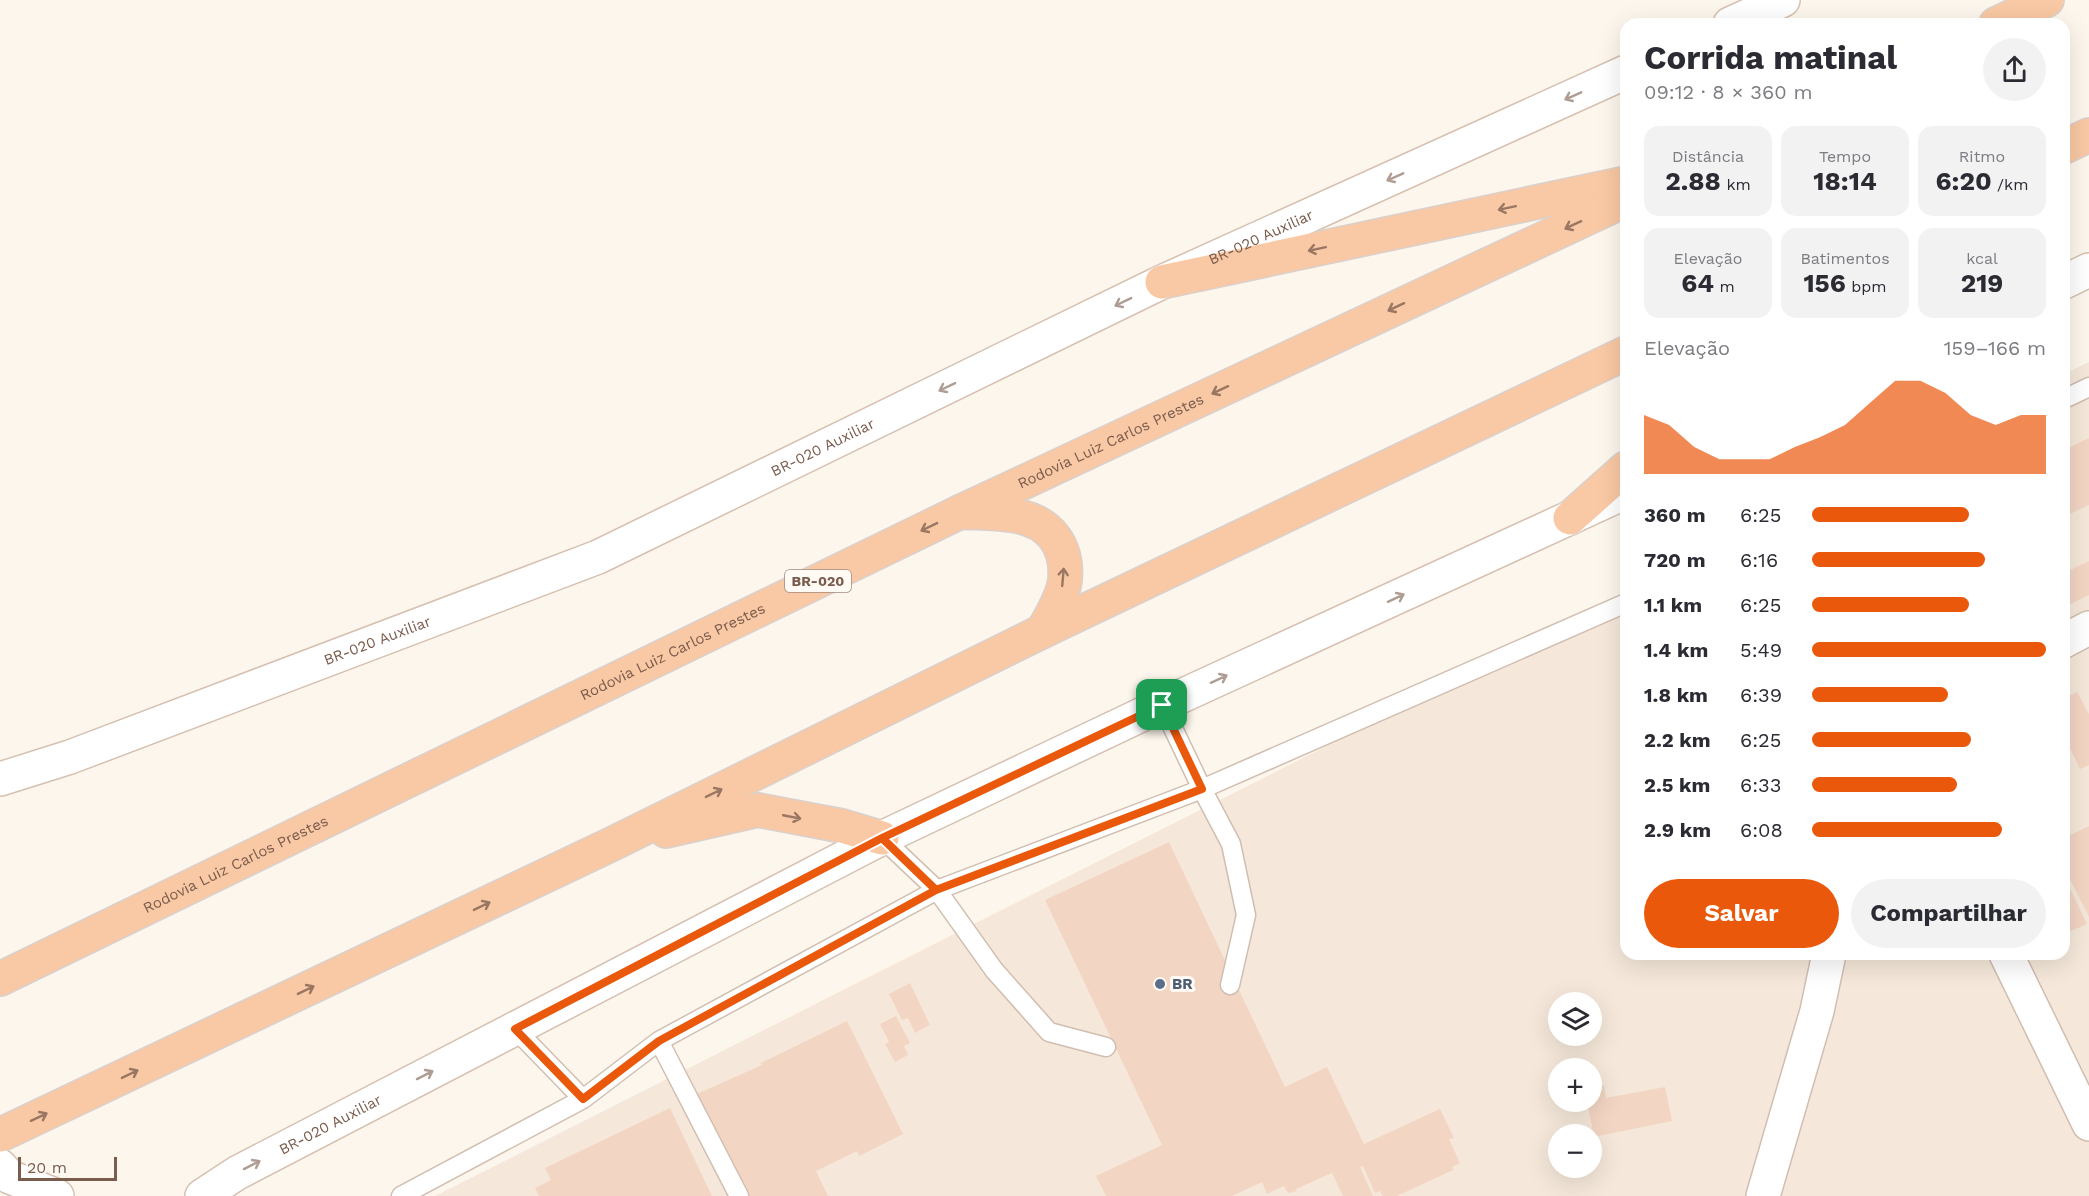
<!DOCTYPE html>
<html lang="pt">
<meta charset="utf-8">
<style>
:root{--surface:#fff;--page:#f2f2f3;--text:#2b2b33;--muted:#7c7c81;--accent:#ea580c}
body{margin:0;font-family:"Work Sans",sans-serif;background:var(--page);color:var(--text);height:100vh;display:flex;flex-direction:column;font-size:22px;white-space:nowrap}
*{box-sizing:border-box;margin:0}
p{font-size:20px;color:var(--muted)}
.icon{flex:none;width:33px;height:33px;fill:none;stroke:currentColor;stroke-width:2;stroke-linecap:round;stroke-linejoin:round}
.map{position:relative;flex:1;overflow:hidden}
.sheet{position:absolute;left:1620px;top:18px;width:450px;height:942px;display:flex;flex-direction:column;background:var(--surface);border-radius:18px;box-shadow:0 6px 24px #0002}
.sheet>*{flex:none}
.fabs{position:absolute;left:1548px;top:992px;display:grid;gap:12px}
.fabs a{display:grid;place-items:center;width:54px;height:54px;border-radius:50%;background:var(--surface);box-shadow:0 6px 24px #0002;font-size:30px}
.scale{position:absolute;left:18px;bottom:15px;width:99px;box-sizing:border-box;padding-left:6px;border:3px solid #7a5c4d;border-top:0;font-size:16px;line-height:21px;white-space:nowrap;color:#7a5c4d;-webkit-text-stroke:4px #fffaf3;paint-order:stroke}
.pin{position:absolute;display:grid;place-items:center;width:51px;height:51px;color:#fff;margin:-26px;border-radius:12px;box-shadow:0 3px 9px #0006}
.round{display:grid;place-items:center;flex:none;width:63px;height:63px;border-radius:32px;background:var(--page)}
.overview{display:flex;align-items:center;justify-content:space-between;height:102px;padding:0 24px}
h1{font-size:33px;font-weight:700;line-height:45px}
.metrics{display:grid;grid-template-columns:repeat(3,1fr);gap:9px;height:102px;padding:6px 24px}
.metrics div{display:grid;align-content:center;border-radius:15px;background:var(--page);text-align:center}
.metrics b{font-size:26px;font-weight:700}
.metrics small{font-size:16px;font-weight:400}
.metrics p{font-size:16px}
.chart{height:168px;padding:12px 24px}
.chart p{display:flex;justify-content:space-between}
.chart svg{width:100%;height:108px;margin-top:6px;fill:var(--accent);opacity:.7}
.cta{display:flex;gap:12px;margin-top:auto;padding:12px 24px}
.cta a{flex:1;height:69px;border-radius:36px;background:var(--accent);color:#fff;font-size:24px;font-weight:700;line-height:69px;text-align:center}
.cta a+a{background:var(--page);color:var(--text)}
ul{padding:0 24px;list-style:none;font-size:20px}
li{display:grid;grid-template-columns:96px 72px 1fr;align-items:center;height:45px}
li i{height:15px;border-radius:8px;background:var(--accent)}
.map>svg:first-child{display:block}
</style>
<div class="map">
<svg width="2089" height="1196" viewBox="0 0 2089 1196">
<rect width="100%" height="100%" fill="#fdf6ec"/>
<!-- residential -->
<path fill="#f5e8da" fill-rule="evenodd" d="M2089,362v834h-1654l1191,-601v359h438v-580zM1558,1002h34v33h-34zM1558,1068h34v33h-34zM1558,1134h34v33h-34z"/>
<!-- building -->
<path fill="#f3d5c3" d="M2089,438v67l-19,9 -6,-13v-51z
M2089,561v34l-25,12v-34z
M2077,692l12,22v51l-9,4 -16,-33v-38z
M2089,826v91l-25,-50v-29z
M1169,842l116,245 42,-20 37,77 76,-35 14,29 -5,1 11,24 -8,4 1,3 -56,26h-14l-3,-5 -5,2 -12,-27 -3,1 13,29h-30l-11,-23 -36,16 1,2 -9,2 -4,-7 -17,8 -5,-12 -30,14h-126l-10,-20 66,-31 -117,-245z
M2064,876l23,48 -23,10z
M910,983l20,42 -15,8 -7,-15 -6,2 -13,-26z
M896,1016l14,27 -6,3 4,9 -13,7 -10,-18 4,-2 -9,-18z
M847,1021l56,113 -44,22 -2,-5 -41,20 12,25h-81l-50,-102 65,-29 -1,-2z
M1604,1085l2,13 59,-11 7,34 -78,16 -7,-35 5,-1v-14z
M670,1108l42,88h-173l-4,-8 16,-8 -6,-12z"/>
<g fill="none" stroke-linecap="round" stroke-linejoin="round">
<defs>
<path id="service" d="M2064,399l25,-12
M1162,705l40,84 29,55 15,71 -16,70
M882,838l55,52 57,80 55,62 57,15
M515,1029l68,70 76,-58 278,-151 265,-101 424,-186
M659,1041l80,155
M401,1196l182,-97"/>
<path id="minor" d="M2064,641l25,-13
M2006,954l83,170
M1763,1196l54,-185 12,-57"/>
<g id="secondary">
<path d="M1730,24l53,-24"/>
<path d="M2064,282l25,-12"/>
<path id="s1" d="M0,779l70,-22 528,-200 564,-275 464,-210"/>
<path d="M0,1166l10,11 47,19"/>
<path id="s2" d="M202,1196l35,-23 645,-335 280,-133 464,-213"/>
</g>
<g id="trunk">
<path d="M1996,24l51,-24"/>
<path d="M2064,147l25,-12"/>
<path d="M1162,282l464,-99"/>
<path d="M960,512c19,1 38,1 57,4 33,6 51,30 48,64 -2,18 -14,35 -22,51"/>
<path d="M1570,518l56,-50"/>
<path d="M666,831l92,-21 84,16 40,12"/>
<path id="s3" d="M0,979l960,-467 666,-312"/>
<path d="M0,1135l612,-291 431,-213 583,-278"/>
</g>
</defs>
<!-- service casing -->
<use href="#service" stroke="#d1beb0" stroke-width="21"/>
<!-- minor casing -->
<use href="#minor" stroke="#d1beb0" stroke-width="36"/>
<!-- secondary casing -->
<use href="#secondary" stroke="#d6c0b0" stroke-width="36"/>
<!-- trunk casing -->
<use href="#trunk" stroke="#dad1cd" stroke-width="36"/>
<!-- service -->
<use href="#service" stroke="#fff" stroke-width="18"/>
<!-- minor -->
<use href="#minor" stroke="#fff" stroke-width="33"/>
<!-- secondary -->
<use href="#secondary" stroke="#fff" stroke-width="33"/>
<!-- trunk -->
<use href="#trunk" stroke="#f9c8a4" stroke-width="33"/>
</g>
<!-- one-way arrows -->
<defs><path id="oneway-shaft" d="M-6 0H5M1.5-3L5.5 0L1.5 3" fill="none" stroke-width="1.6" stroke-linecap="round" stroke-linejoin="round" transform="scale(1.5)"/></defs>
<g stroke="#af9d94">
<use href="#oneway-shaft" transform="translate(1573 96) rotate(156)"/>
<use href="#oneway-shaft" transform="translate(1395 177) rotate(156)"/>
<use href="#oneway-shaft" transform="translate(1123 302) rotate(154)"/>
<use href="#oneway-shaft" transform="translate(947 387) rotate(154)"/>
<use href="#oneway-shaft" transform="translate(1396 598) rotate(-25)"/>
<use href="#oneway-shaft" transform="translate(1219 679) rotate(-25)"/>
<use href="#oneway-shaft" transform="translate(425 1075) rotate(-27)"/>
<use href="#oneway-shaft" transform="translate(252 1165) rotate(-27)"/>
</g>
<g stroke="#9a7763">
<use href="#oneway-shaft" transform="translate(1507 208) rotate(168)"/>
<use href="#oneway-shaft" transform="translate(1573 225) rotate(155)"/>
<use href="#oneway-shaft" transform="translate(1317 249) rotate(168)"/>
<use href="#oneway-shaft" transform="translate(1396 307) rotate(155)"/>
<use href="#oneway-shaft" transform="translate(1220 390) rotate(155)"/>
<use href="#oneway-shaft" transform="translate(929 527) rotate(154)"/>
<use href="#oneway-shaft" transform="translate(1063 577) rotate(-85)"/>
<use href="#oneway-shaft" transform="translate(714 793) rotate(-26)"/>
<use href="#oneway-shaft" transform="translate(792 817) rotate(11)"/>
<use href="#oneway-shaft" transform="translate(482 906) rotate(-26)"/>
<use href="#oneway-shaft" transform="translate(306 990) rotate(-26)"/>
<use href="#oneway-shaft" transform="translate(130 1074) rotate(-26)"/>
<use href="#oneway-shaft" transform="translate(39 1117) rotate(-25)"/>
</g>
<g fill="none" stroke-linecap="round" stroke-linejoin="round">
<defs>
<path id="route" d="M1162,705l-280,133 54,52 -277,151 -76,58 -68,-70 367,-191 54,52 266,-101 -40,-84"/>
</defs>
<!-- route casing -->
<use href="#route" stroke="#fff" stroke-width="12"/>
<!-- route -->
<use href="#route" stroke="#ea580c" stroke-width="8"/>
</g>
<!-- markers -->
<circle fill="#5c6f8a" stroke="#fffaf3" stroke-width="2" cx="1160" cy="984" r="6"/>
<g text-anchor="middle" dominant-baseline="central" stroke-width="6" stroke-linejoin="round" paint-order="stroke">
<!-- shield labels -->
<rect fill="#fffaf3" stroke="#a28b7f" stroke-width="1.5" x="785" y="570" width="66" height="22" rx="4.5"/>
<g font-size="14" font-weight="bold" fill="#7a5c4d">
<text x="818" y="581">BR-020</text>
</g>
<!-- street labels -->
<g font-size="15" fill="#7a5c4d" stroke="#fffaf3">
<text stroke="none"><textPath href="#s1" startOffset="1374">BR-020 Auxiliar</textPath></text>
<text stroke="none"><textPath href="#s3" startOffset="1234">Rodovia Luiz Carlos Prestes</textPath></text>
<text stroke="none"><textPath href="#s1" startOffset="888">BR-020 Auxiliar</textPath></text>
<text stroke="none"><textPath href="#s1" startOffset="402">BR-020 Auxiliar</textPath></text>
<text stroke="none"><textPath href="#s3" startOffset="748">Rodovia Luiz Carlos Prestes</textPath></text>
<text stroke="none"><textPath href="#s3" startOffset="262">Rodovia Luiz Carlos Prestes</textPath></text>
<text stroke="none"><textPath href="#s2" startOffset="147">BR-020 Auxiliar</textPath></text>
</g>
<!-- service labels -->
<g font-size="15" font-weight="bold" fill="#4e5e75" stroke="#fffaf3" text-anchor="start">
<text x="1172" y="984">BR</text>
</g>
</g>
</svg>
<div class="fabs">
<a><svg class="icon" aria-label="layers" viewBox="0 0 24 24"><path d="M12 4l9 5-9 5-9-5zM3 14l9 5 9-5"/></svg></a>
<a>+</a>
<a>−</a>
</div>
<div class="scale">20 m</div>
<div class="pin" style="left:1162px;top:705px;background:#1e9e55"><svg class="icon" aria-label="arrive" viewBox="0 0 24 24"><path d="M6 21V4h12l-3 4 3 4H6"/></svg></div>
<section class="sheet">
<div class="overview"><div><h1>Corrida matinal</h1><p>09:12 · 8 × 360 m</p></div><a class="round"><svg class="icon" aria-label="share" viewBox="0 0 24 24"><path d="M12 15V3M7 8l5-5 5 5M5 13v7h14v-7"/></svg></a></div>
<div class="metrics">
<div><p>Distância</p><b>2.88<small> km</small></b></div>
<div><p>Tempo</p><b>18:14</b></div>
<div><p>Ritmo</p><b>6:20<small> /km</small></b></div>
</div>
<div class="metrics">
<div><p>Elevação</p><b>64<small> m</small></b></div>
<div><p>Batimentos</p><b>156<small> bpm</small></b></div>
<div><p>kcal</p><b>219</b></div>
</div>
<div class="chart"><p><span>Elevação</span>159–166 m</p>
<svg viewBox="0 0 160 44" preserveAspectRatio="none"><path d="M0 44V20L10 24L20 33L30 38L40 38L50 38L60 33L70 29L80 24L90 15L100 6L110 6L120 11L130 20L140 24L150 20L160 20V44z"/></svg>
</div>
<ul>
<li><b>360 m</b>6:25<i style="width:67%"></i></li>
<li><b>720 m</b>6:16<i style="width:74%"></i></li>
<li><b>1.1 km</b>6:25<i style="width:67%"></i></li>
<li><b>1.4 km</b>5:49<i style="width:100%"></i></li>
<li><b>1.8 km</b>6:39<i style="width:58%"></i></li>
<li><b>2.2 km</b>6:25<i style="width:68%"></i></li>
<li><b>2.5 km</b>6:33<i style="width:62%"></i></li>
<li><b>2.9 km</b>6:08<i style="width:81%"></i></li>
</ul>
<div class="cta"><a>Salvar</a><a>Compartilhar</a></div>
</section>
</div>
